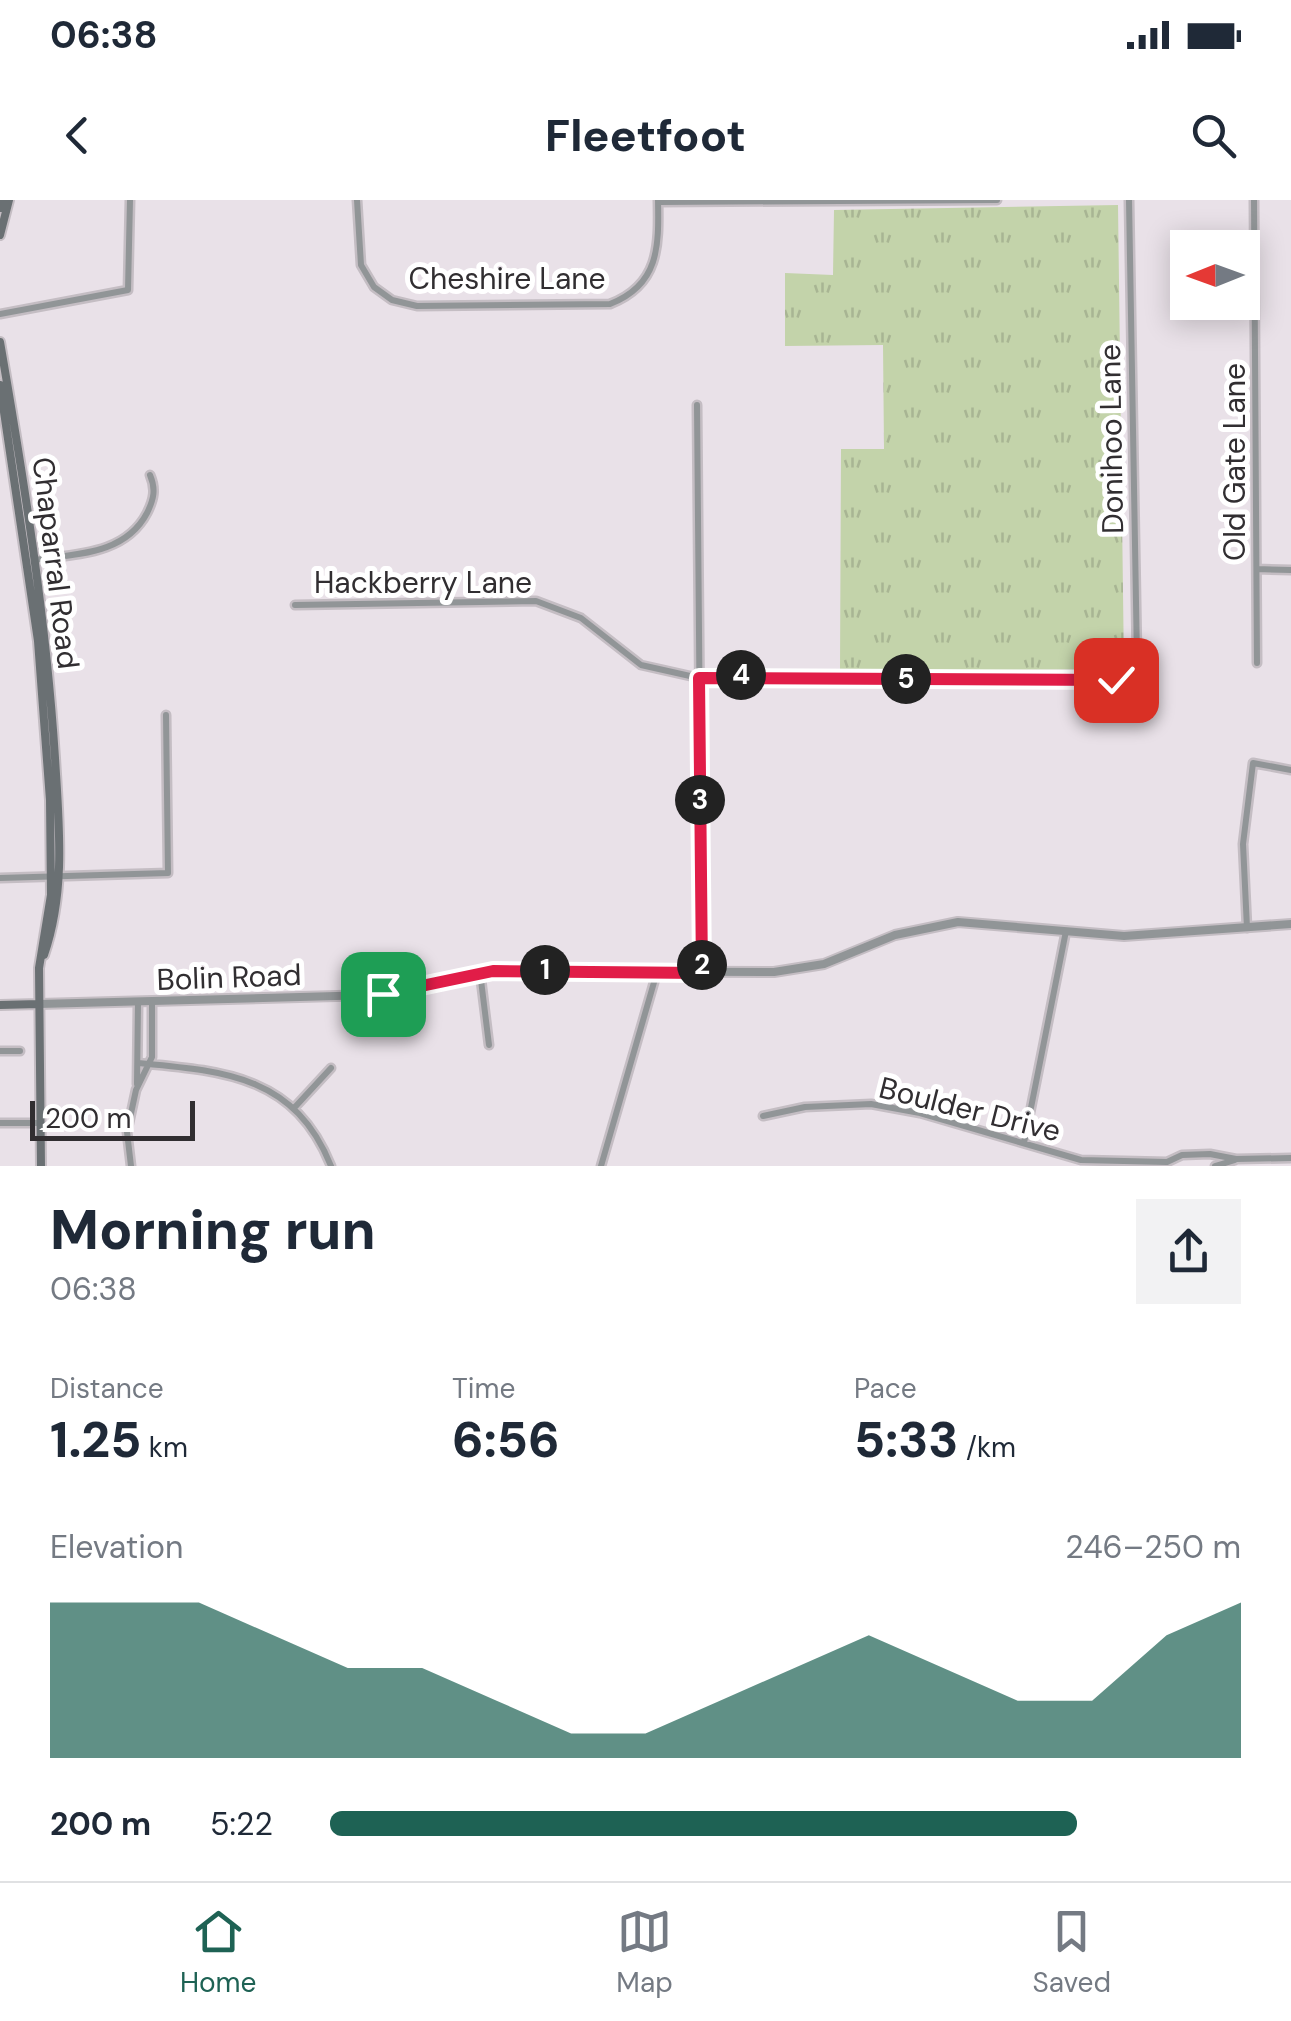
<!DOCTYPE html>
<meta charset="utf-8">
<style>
:root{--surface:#fff;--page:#f2f2f3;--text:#1f2937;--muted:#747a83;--line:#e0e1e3;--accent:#1e6254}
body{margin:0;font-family:"DM Sans",sans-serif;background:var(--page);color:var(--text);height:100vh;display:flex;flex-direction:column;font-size:38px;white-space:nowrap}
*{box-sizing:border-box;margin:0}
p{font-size:32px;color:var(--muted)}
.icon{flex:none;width:55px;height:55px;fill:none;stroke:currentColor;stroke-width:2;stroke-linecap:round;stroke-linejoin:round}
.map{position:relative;height:966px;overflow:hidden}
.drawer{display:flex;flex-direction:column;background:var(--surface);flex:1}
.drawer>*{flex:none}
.needle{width:65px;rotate:269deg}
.tools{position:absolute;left:1170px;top:30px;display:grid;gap:20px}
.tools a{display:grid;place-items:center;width:90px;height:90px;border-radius:0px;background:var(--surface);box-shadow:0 5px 25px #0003;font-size:50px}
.scale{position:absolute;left:30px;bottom:25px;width:165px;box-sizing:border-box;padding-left:10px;border:5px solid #312e31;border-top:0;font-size:28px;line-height:35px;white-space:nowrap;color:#312e31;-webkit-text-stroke:8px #fff;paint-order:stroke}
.pin{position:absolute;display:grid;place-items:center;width:85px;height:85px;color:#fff;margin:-42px;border-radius:20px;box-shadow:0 5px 15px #0006}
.km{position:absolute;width:50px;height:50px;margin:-25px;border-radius:50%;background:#222;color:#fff;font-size:28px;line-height:50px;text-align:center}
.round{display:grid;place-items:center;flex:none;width:105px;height:105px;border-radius:0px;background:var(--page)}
.head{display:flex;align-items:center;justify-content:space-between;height:170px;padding:0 50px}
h1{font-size:55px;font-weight:800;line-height:75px}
.stats{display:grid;grid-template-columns:repeat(3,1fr);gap:15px;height:170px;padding:10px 50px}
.stats div{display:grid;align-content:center}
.stats b{font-size:50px;font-weight:800}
.stats small{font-size:28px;font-weight:400}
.stats p{font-size:28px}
.chart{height:280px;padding:20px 50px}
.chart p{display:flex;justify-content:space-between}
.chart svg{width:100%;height:180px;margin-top:10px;fill:var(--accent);opacity:.7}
ul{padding:0 50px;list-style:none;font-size:32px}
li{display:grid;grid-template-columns:160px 120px 1fr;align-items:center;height:75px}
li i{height:25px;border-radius:12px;background:var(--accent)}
.status{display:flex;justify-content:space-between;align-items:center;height:70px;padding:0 50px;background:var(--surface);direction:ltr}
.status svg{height:28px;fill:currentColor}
header{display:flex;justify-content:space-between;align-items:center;height:130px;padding:0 50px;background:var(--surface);font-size:45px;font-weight:800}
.tab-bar{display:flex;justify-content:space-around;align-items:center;height:140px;border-top:2px solid var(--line);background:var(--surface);font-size:28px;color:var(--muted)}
.tab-bar a{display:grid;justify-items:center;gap:5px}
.tab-bar .current{color:var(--accent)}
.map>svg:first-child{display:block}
</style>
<div class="status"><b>06:38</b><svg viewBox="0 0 49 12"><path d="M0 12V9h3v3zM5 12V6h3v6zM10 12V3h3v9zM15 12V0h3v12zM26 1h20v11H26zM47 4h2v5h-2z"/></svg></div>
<header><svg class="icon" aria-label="back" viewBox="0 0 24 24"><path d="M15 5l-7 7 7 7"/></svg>Fleetfoot<svg class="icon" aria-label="search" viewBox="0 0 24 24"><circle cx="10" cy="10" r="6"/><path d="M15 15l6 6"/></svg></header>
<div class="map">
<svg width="1291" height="966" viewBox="0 0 1291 966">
<defs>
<pattern id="grass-tufts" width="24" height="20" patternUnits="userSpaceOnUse" patternTransform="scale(2.5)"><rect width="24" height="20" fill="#c3d3aa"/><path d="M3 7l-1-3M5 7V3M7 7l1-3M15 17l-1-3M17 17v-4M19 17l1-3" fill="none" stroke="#a8b593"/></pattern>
</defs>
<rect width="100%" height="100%" fill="#e9e1e8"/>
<!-- grass -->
<path fill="url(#grass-tufts)" d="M1118,5l6,464 -284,2 1,-222h43l-1,-104 -98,1v-73l48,2 1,-65z"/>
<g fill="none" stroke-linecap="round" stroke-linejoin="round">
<defs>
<path id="minor" d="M357,0l4,65 13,22 18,13 25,6 193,-2c49,-19 49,-57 48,-104
M1254,0l3,463
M658,2l339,-2
M0,114l128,-24 2,-90
M697,205l5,568
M34,360c41,-6 91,-5 113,-47 7,-14 9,-24 3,-38
M1257,369l34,1
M295,405l241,-4 45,17 60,47 58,13 422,1 16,-20 -8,-459
M0,678l168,-5 -2,-158
M1247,728l-4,-84 10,-81 38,7
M480,772l9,73
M0,851h20
M139,863c86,8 156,13 192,103
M137,884l1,-81
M295,907l36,-39
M763,916l42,-9 66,-3 49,9 161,47 86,2 15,-7 28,-1 26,5 55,-1
M0,923h41
M1024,943l42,-212
M131,966l-4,-34 9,-42 16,-33v-54
M601,966l56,-194
M1215,966l20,-6"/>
<path id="tertiary" d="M39,804l334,-9 120,-24 281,1 50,-8 71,-29 63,-13 166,14 167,-12"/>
<path id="secondary" d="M0,8l2,-8
M0,35l9,-35
M0,142c24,138 46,276 55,416 4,67 11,133 -11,197
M0,185l38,256 12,159 1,95 -12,73 2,198
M0,805l39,-1"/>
</defs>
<!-- minor casing -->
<use href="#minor" stroke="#c4bdc3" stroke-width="11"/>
<!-- tertiary casing -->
<use href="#tertiary" stroke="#c4bdc3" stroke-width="12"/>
<!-- secondary casing -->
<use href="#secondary" stroke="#c4bdc3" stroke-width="12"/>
<!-- minor -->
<use href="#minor" stroke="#919597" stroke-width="6"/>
<!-- tertiary -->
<use href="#tertiary" stroke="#919597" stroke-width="8"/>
<!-- secondary -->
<use href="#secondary" stroke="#6a7073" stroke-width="8"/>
</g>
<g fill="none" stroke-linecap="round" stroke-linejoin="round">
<defs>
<path id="route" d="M383,794l110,-23 209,2 -3,-295 417,2"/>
</defs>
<!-- route casing -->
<use href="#route" stroke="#fff" stroke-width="20"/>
<!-- route -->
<use href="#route" stroke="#e11d48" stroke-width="12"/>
</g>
<g text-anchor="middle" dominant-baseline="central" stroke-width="10" stroke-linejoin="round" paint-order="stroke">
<!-- street labels -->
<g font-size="30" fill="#312e31" stroke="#fff">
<text x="507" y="78">Cheshire Lane</text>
<text transform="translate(1111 239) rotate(-91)">Donihoo Lane</text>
<text transform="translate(1234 262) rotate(-90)">Old Gate Lane</text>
<text transform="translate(56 363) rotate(83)">Chaparral Road</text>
<text x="423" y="382">Hackberry Lane</text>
<text transform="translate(229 777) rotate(-2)">Bolin Road</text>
<text transform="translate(970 909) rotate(14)">Boulder Drive</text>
</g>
</g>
</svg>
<div class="tools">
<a><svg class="needle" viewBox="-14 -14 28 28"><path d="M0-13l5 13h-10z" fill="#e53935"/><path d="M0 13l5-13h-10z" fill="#747a83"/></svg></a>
</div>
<div class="scale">200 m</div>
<div class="pin" style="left:383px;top:794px;background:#1e9e55"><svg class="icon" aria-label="arrive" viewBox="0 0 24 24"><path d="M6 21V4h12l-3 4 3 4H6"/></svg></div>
<div class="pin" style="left:1116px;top:480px;background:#d93025"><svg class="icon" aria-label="check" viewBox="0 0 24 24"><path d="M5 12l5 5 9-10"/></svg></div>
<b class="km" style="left:545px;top:770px">1</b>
<b class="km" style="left:702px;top:765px">2</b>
<b class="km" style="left:700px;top:600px">3</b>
<b class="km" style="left:741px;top:475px">4</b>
<b class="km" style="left:906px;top:479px">5</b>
</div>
<section class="drawer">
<div class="head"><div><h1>Morning run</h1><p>06:38</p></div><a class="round"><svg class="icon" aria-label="share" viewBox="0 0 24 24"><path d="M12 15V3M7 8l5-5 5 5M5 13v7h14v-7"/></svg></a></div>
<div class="stats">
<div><p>Distance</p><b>1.25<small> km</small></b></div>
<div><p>Time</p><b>6:56</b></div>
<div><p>Pace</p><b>5:33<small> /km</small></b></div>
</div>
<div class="chart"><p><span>Elevation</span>246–250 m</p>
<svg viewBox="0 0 160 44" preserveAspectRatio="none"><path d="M0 44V6L10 6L20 6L30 14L40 22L50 22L60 30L70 38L80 38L90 30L100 22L110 14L120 22L130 30L140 30L150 14L160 6V44z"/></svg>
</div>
<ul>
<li><b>200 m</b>5:22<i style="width:82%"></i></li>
</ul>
</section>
<nav class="tab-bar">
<a class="current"><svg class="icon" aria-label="home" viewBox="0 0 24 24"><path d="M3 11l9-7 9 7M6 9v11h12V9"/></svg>Home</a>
<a><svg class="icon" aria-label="map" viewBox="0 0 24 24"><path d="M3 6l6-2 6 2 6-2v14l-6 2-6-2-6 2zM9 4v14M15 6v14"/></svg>Map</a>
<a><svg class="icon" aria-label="saved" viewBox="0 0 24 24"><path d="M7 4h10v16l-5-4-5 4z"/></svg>Saved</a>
</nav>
